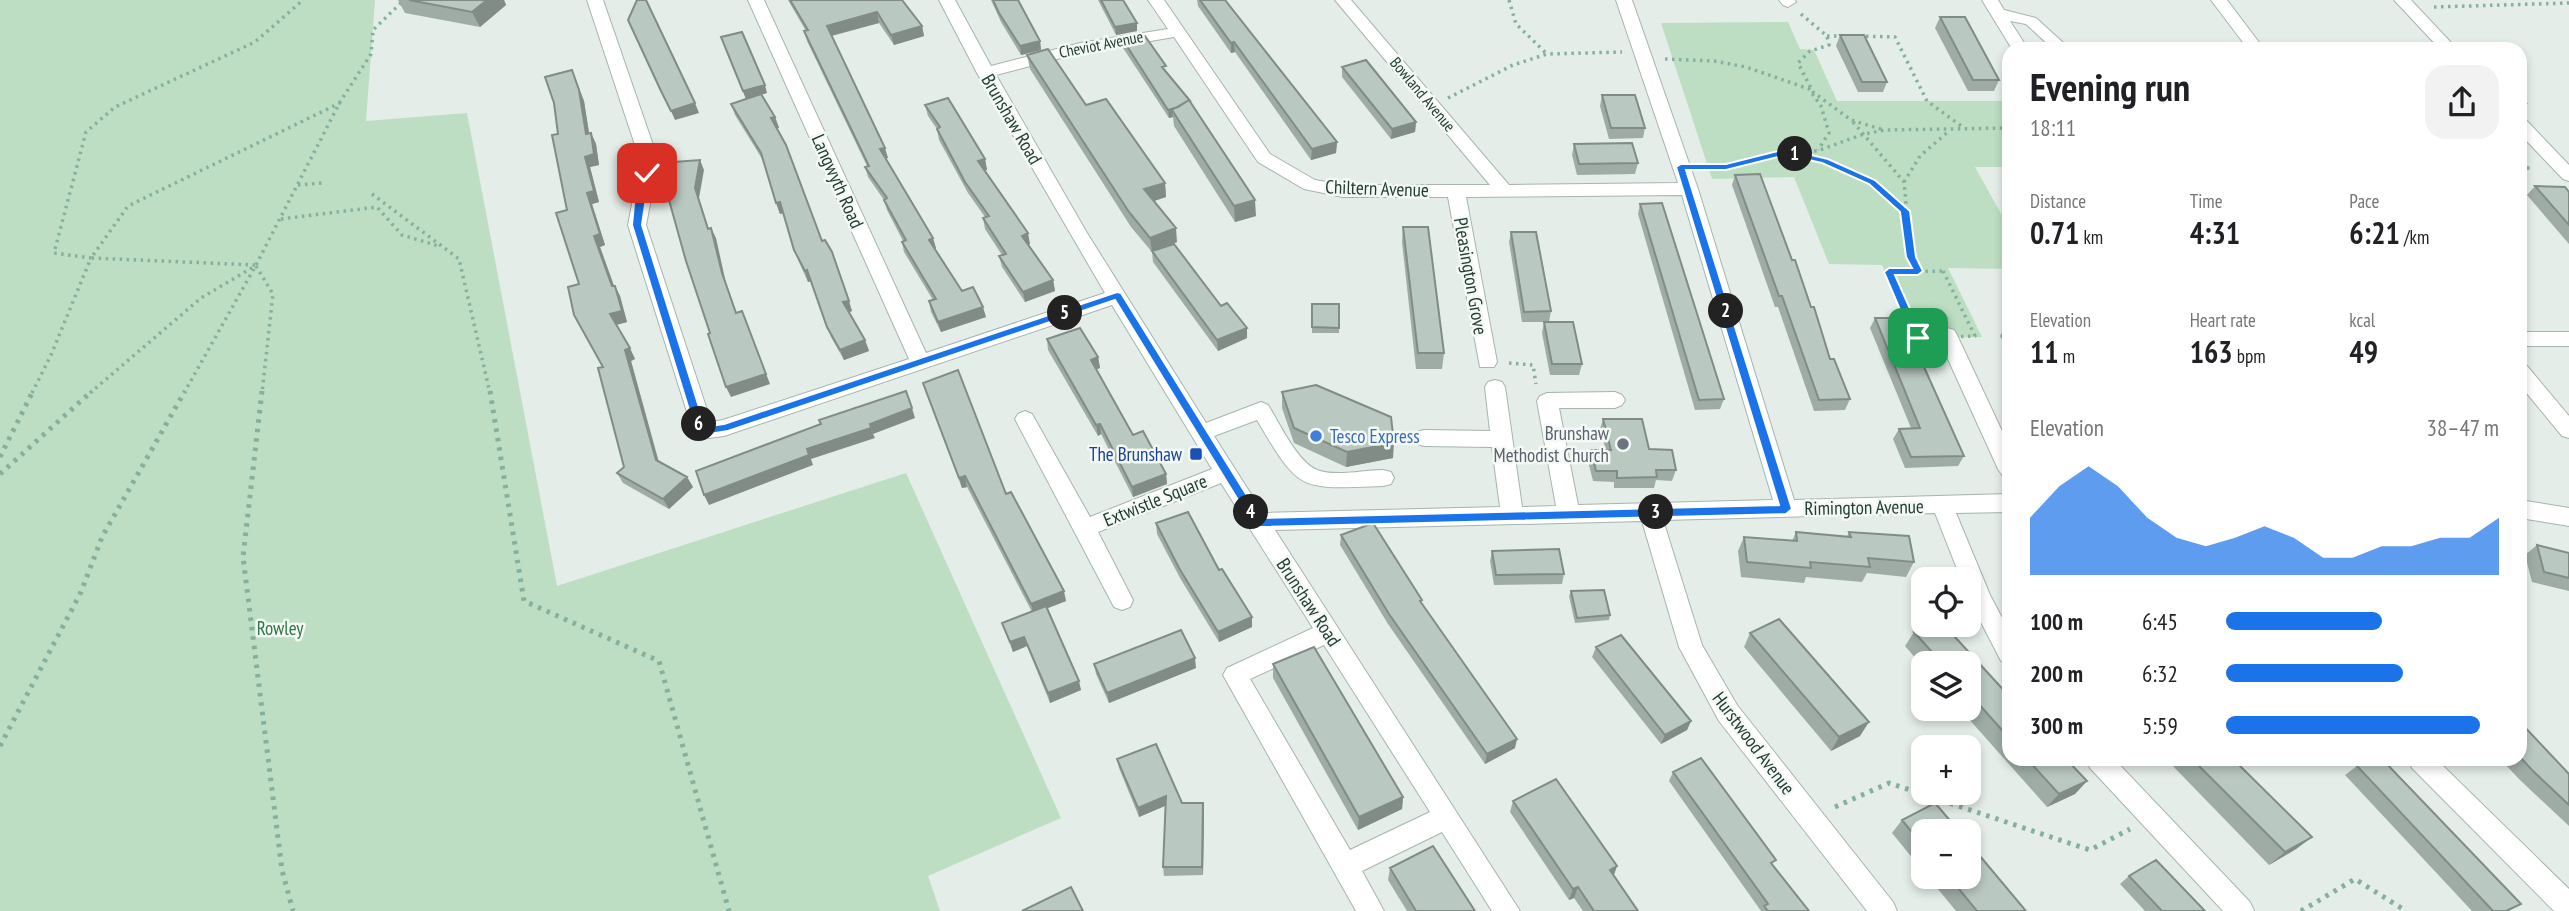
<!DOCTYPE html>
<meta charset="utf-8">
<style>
:root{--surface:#fff;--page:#f2f2f2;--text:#202124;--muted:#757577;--accent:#1a73e8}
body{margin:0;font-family:"PT Sans Narrow",sans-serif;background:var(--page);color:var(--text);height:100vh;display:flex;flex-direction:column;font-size:26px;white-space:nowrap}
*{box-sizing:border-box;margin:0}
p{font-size:23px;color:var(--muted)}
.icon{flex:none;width:38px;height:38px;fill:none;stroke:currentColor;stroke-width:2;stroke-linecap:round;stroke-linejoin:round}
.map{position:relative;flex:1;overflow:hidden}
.drawer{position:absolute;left:2002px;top:42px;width:525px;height:724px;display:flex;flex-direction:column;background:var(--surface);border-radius:21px;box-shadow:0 4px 10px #0003}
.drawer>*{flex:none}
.controls{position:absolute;left:1911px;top:567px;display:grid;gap:14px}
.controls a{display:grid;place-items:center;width:70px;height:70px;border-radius:14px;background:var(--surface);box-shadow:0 4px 10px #0003;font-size:35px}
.pin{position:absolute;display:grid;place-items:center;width:60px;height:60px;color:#fff;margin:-30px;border-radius:14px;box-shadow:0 4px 10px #0006}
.km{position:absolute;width:35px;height:35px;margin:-18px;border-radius:50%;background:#222;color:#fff;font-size:19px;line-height:35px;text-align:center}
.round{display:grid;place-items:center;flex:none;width:74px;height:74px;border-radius:21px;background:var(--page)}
.overview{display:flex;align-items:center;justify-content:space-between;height:119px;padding:0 28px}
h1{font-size:38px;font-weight:800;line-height:52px}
.metrics{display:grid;grid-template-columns:repeat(3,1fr);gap:10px;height:119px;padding:7px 28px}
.metrics div{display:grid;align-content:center}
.metrics b{font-size:30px;font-weight:800}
.metrics small{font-size:19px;font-weight:400}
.metrics p{font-size:19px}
.chart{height:196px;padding:14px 28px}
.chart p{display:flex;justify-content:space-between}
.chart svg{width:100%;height:126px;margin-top:7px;fill:var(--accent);opacity:.7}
ul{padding:0 28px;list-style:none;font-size:23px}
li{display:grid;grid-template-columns:112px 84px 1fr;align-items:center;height:52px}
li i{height:18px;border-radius:9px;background:var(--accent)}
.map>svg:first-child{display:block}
</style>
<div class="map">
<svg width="2569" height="911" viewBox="0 0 2569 911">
<rect width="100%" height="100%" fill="#e4ede8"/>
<!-- green -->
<path fill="#bddec3" d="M0,0h375l-9,121 101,-8 90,473 349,-113 155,345 -133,58 12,35h-940z
M1788,22l12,27 14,1 23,51h172v66h-34l34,61v41l-61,-1 34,69 -64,1 -36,-73 -53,-1 -35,-87 -82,2 -51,-156z"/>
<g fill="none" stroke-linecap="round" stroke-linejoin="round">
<defs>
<path id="minor" d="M587,0h16l49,142 4,31 -10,52 65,197 12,-2 186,-61 -161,-359h16l162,353 179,-60 -128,-220 -38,-73h16l36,66 89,-23 88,-14 -20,-29h16l106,154 45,26 28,5h147l-155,-185h16l158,185 169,-2 -62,-183h16l66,189 96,311 215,-6v18l-53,1 34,82 19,36v33l-8,-3 -32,-62v-20h-8l-26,-66 -272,7 39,125 35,60 156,197 4,9h-30l-148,-190 -40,-74 -37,-126 -367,9 245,381h-28l-50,-79 -80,39 22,40h-28l-133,-236 4,-7 86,-40 -92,-145 -123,49 35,68 -3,7 -8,3 -8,-3 -99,-188 3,-5 7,-3 7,3 58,103 122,-48 -100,-164 -388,131 -15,2 -16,-7 -65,-206 10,-52 -4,-31zM1174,37l84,125 46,27 39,8h105l32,170h14l3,-5 -31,-165 216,-2 91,305 -195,5 -19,-97h56l7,-3 3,-5 -3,-5 -7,-3 -68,1 -7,3 -3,5 19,105 -34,1 -17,-120 -3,-5 -7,-2 -7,2 -3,5 5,44 -66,-1 -7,2 -3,6 3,6 7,2 68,1 8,60 -237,6 -49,-77 43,-16c43,73 42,69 126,66l8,-2 3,-6 -3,-6 -8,-2c-20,0 -47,7 -66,0 -20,-8 -38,-48 -49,-65l-7,-3 -55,21 -119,-190 -91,-158 84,-22zM1324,645l106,167 -80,38 -100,-171z
M1779,0h16l1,2 -8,5 -5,-2z
M1982,0h16l6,10 32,8 34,31h-17l-27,-25 -16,-3 18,28h-16z
M2211,0h16l37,49h-16z
M2394,0h17l46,49h-17z
M2520,119l6,1 43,45v16l-6,-2 -43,-45z
M1947,328l7,2 3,5 52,111v31l-7,-2 -4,-6 -61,-134 3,-5z
M2520,332h49v14h-49z
M2520,364l7,2 42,50v22l-7,-2 -42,-51z
M2520,500l49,8v18l-49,-8z
M2087,760h28l135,142 4,9h-31l-133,-143z
M2409,760h28l132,129v22h-15l-142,-143z"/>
</defs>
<!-- minor casing -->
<use href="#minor" stroke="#a6b5ae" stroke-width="2"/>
<!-- path-far1 -->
<path stroke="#85b09e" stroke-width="3.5" stroke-dasharray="2.5 4.5" stroke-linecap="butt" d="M1509,0l7,24 30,29
M2434,7l135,-4
M1801,14l26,22 2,9 -19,6 -12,12 15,29 38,28 33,10
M1827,36h17
M1859,36l36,1 32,64 37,27
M1665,59l49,2 32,6 63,22 12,17 8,27 -11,17
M1448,98l65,-33 34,-11 75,-2
M2520,98l8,8
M1853,122l51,60 7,75 7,14
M1794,154c44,10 78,26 111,57
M1704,167h22l60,-15 31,-1 47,-17 21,-4 124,-2
M2520,168h13
M1904,182l16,-26 29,-25
M298,185l24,-2
M372,194l87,65 31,134
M281,219l96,-12 25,28 37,11
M255,265l-164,-7 37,-52 212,-103
M256,266l17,28 -11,99
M1943,271l32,65 -57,2 -29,-66z
M1509,363l24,2 3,19
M32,393l19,-38 40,-97 -37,-5 32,-121 29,-25 140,-65 48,-42
M90,393l111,-95 54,-32
M184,393l72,-128 84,-163 31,-48 2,-24 31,-30"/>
<!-- path -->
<path stroke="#85b09e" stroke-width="5" stroke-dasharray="3.5 6" stroke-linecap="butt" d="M262,391l-19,166 39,313 11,41
M490,391l34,210 135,60 70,250
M0,457l33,-66
M0,474l92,-83
M0,746l81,-154 21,-55 83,-146
M1835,807l54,-24 201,67 40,-21
M2301,911l54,-32 51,32"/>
<!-- minor -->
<use href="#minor" fill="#fff" fill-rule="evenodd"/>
</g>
<!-- wall -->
<path fill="#9faca6" d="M398,0h106l2,5 -26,22 -75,-14z
M788,0h114l20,26 2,10 -30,9 -15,-22 -47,13 56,122h-2l50,90 -1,1 27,42 24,26 -45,15 -10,-20 -2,-11 4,-1 -29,-48 -2,-10 1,-1 -16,-31 -3,-10 -16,-23 -3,-10 2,-1 -60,-125 -3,-10h2z
M991,0h27l22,41 1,9 -20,5 -20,-33z
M1098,0h25l14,23v8l-21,4z
M1197,0h28l112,142 -1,11 -25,7 -76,-108 -4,1 -33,-47z
M1940,17l59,63 -5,11h-26l-33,-63z
M1840,35l47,47 -4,10h-25l-22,-46z
M721,37l46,56 -5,1 13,23 4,11h-2l45,113 30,70 -3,1 16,28 4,11 -25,9 -13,-23 -20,-56 -3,1 -10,-22 -15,-47 -3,1 -16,-52 -29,-47 -4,-11 15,-5z
M1123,40l44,33 24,29 65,114 -21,6 -61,-96 -1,-9 -4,1 -46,-70z
M1027,55l59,50 79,78 1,14 -12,4 23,41 -9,4 53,60 26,32 -29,13 -65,-89 -1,-10 -21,-25 -101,-158z
M1342,67l74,55 -1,10 -24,7 -49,-62z
M576,81l8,20 5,33 2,-1 5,11 3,21 -9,2 9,35 -7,2 13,41 -5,2 14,39h1l5,10 7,26 -11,3 19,34 -4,2 28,101 28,15 6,10 -24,22 -46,-26 -6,-10 7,-6 -21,-100 -24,-83 -12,-74 -13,-107z
M1602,95l43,33 -2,10 -34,1 -9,-33z
M925,105l60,54 2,11h-2l45,74 -2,1 25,35 2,11 -30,11 -23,-35 -3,-11 3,-1 -17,-26 -2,-11 2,-1 -17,-24 -29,-53 -2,-11 -9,-13z
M1574,144l64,19 -3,11 -58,1 -5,-20z
M1735,175l57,85 19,47 19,52 20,40 -5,11 -31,1 -36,-104h-3l-43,-122z
M2535,186l34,6v52l-42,-49z
M1640,204l84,195 -4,10 -25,1 -57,-196z
M1403,227l41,126 -2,16h-26l-14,-127z
M1511,232l40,79 -2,11h-27l-13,-80z
M1312,304h27v29h-27z
M1875,318l89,138 -6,10 -53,2 -12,-29 6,-10 12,-1 -41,-100z
M1544,322l38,42 -3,11h-29l-8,-42z
M2006,325h3v29l-9,-18z
M1047,339l51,18 2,11 -4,1 37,66 33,39 1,10 -34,13 -32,-63 -3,2 -50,-86z
M923,383l143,218 -19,7 34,82 -31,13 -23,-57 -14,6 -11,-29 30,-11 -65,-125 -5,1z
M1282,392l111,66 -47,9 -52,-24 -12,-35z
M1603,419l46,30 27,21 -4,11 -16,-1 -2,8h-40v-6l-21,-1 -5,-20 3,-11h15l-6,-21z
M1156,523l63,47 33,47v10l-33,15 -39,-64 -23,-44z
M1796,532l51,5 2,-5 65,30 -8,15 -39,-4 -5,9 -56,-5 -2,6 -63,-6 -3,-26 6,-14 48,4z
M1341,535l81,65v4l93,144 -30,16 -97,-140 -48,-79z
M2537,545l32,8v38l-37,-9 -7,-27z
M1492,551l72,23 -2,10 -68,1 -4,-24z
M1571,591l39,24 -1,5 -34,3 -6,-27z
M1930,625h14l65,71v64h58l20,21 -12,13 -28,13 -87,-98h9v-46h-46v4l-18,-21 9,-14z
M1750,633l110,103 -29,15 -87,-104z
M1596,647l95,74 -4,9 -26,14 -69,-87z
M1094,664l102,4 -87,35 -13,-29z
M1273,664l130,133 -1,12 -44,21 -85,-152z
M2520,722l49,52v52l-49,-46 -19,-20h19z
M1117,759l65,44h21l1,9 -1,63 -39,1 -1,-9 2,-61 -26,11 -20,-49z
M2167,760h67l78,77 -16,12 -27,16z
M2357,766l164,138 -12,7h-37l-127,-136z
M1673,772l136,139h-48l-92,-130z
M1513,801l104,65 -3,9 24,36h-55l-9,-13 -5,2 -59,-88z
M1902,820l21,11v40l-31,-38z
M1390,868l85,43h-68l-19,-31z
M2129,876l76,35h-60l-25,-27z
M1928,877h41l57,34h-70z"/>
<!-- shaded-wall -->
<path fill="#828c87" d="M487,0h17l2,5 -26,22 -8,-15z
M877,12l2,11 -49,13 -3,-10z
M1137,23v8l-21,4 -1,-8z
M922,26l2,10 -30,9 -3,-10z
M1040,41l1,9 -20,5 -1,-9z
M1234,42l1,10 -4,1v-10z
M572,70l12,31 7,44 -5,-11z
M765,85l2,8 -21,6 -3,-8z
M1191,102l1,9 -20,-1 1,7 -4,1 -1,-8z
M695,103l4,10 -24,7 -4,-9z
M775,117l4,11 -5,1 -3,-11z
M1416,122l-1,10 -24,7 1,-10z
M591,133l5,11 3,21 -9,2 9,35 -7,2 13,41 -5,2 18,50 -6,-11 -18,-50 -7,-43 -2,-36z
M1337,142l-1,11 -25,7 1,-11z
M885,148l3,10 -5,1 -3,-10z
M985,159l2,11 -6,2 -3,-11z
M700,160l4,10 -5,28 13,41 -17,-51z
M1165,183l1,14 -21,7 -1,-15z
M1255,200l1,16 -21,6 -1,-16z
M780,202l3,11 -3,1 -4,-11z
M711,228l5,10 10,45 14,40 -18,-50z
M1176,228l1,14 -25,10 -2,-14z
M1028,233l2,11 -6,2 -2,-10z
M933,238l3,10 -4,3 -3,-11z
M807,270l4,11 -3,1 -3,-11z
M1053,280l2,11 -30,11 -2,-10z
M615,286l5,10 7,26 -11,3 -6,-11z
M849,301l3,10 -5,2 -4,-11z
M983,307l3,10 -45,15 -3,-10z
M746,321l24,63 -39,13 -5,-10z
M1247,328v10l-29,13 -1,-11z
M865,340l4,11 -25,9 -4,-10z
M630,348l5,11 -4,2 30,110 -5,-11 -31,-110z
M1098,357l2,11 -8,3 -1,-11z
M912,408l3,10 -42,16 2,4 -64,21 2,6 -104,40 -5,-10 103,-46z
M1100,424l1,10 -3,2 -2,-11z
M1394,443l-1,15 -47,9 1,-15z
M1166,474l1,10 -34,13 -1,-10z
M965,476l2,11 -5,1 -3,-10z
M687,477l6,10 -24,22 -6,-10z
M1064,591l2,10 -33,13 -2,-10z
M1252,617v10l-33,15 -1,-10z
M1024,637l3,9 -14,6 -3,-10z
M1195,658l1,10 -87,35 -2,-10z
M1079,681l2,9 -31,13 -2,-10z
M1691,721l-4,9 -26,14 4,-9z
M1869,722l-9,14 -29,15 8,-14z
M1517,739l-2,9 -30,16 2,-10z
M2087,781l-12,13 -28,13 12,-13z
M1166,796l1,9 -28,12 -1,-9z
M1403,797l-1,12 -44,21 1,-13z
M1203,803l1,9 -1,63 -1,-8z
M2312,837l-16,12 -27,16 16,-13z
M1617,866l-4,11 -3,-7z
M1578,887l-4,11 -5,2 4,-11z"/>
<!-- building -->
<path fill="#b9c8c1" stroke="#828c87" stroke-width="2" d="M409,0h78l-15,12z
M637,0h9l49,103 -24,8 -10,-20 -33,-71z
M790,0h112l20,26 -31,9 -14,-23 -50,14 58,122 -5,1 53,89 -4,2 33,51 11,-4 10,20 -45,15 -9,-21 7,-2 -34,-57 4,-2 -22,-40 3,-2 -22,-31 4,-1 -65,-135 4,-1z
M993,0h25l22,41 -20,5 -21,-33z
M1101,0h22l14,23 -22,4z
M1200,0h25l112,142 -25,7 -78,-107 -3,1z
M1940,17h25l34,63h-26z
M742,32l23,53 -22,6 -22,-54z
M1840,35h24l23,47h-25z
M1145,36l21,30 -4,1 29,35 -2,-2 -11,7 -10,3 -45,-70z
M1048,49l38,56 20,-6 59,84 -21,6 32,39 -26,10 -21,-26 -102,-157z
M1366,60l50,62 -24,7 -50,-62z
M572,70l7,20 7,44 5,-1 3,21 -9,3 9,34 -7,2 13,41 -6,2 18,50h3l7,25 -12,3 20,34 -5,2 31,110 31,17 -24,22 -46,-26 7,-6 -26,-99 5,-1 -29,-52 -6,-28 11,-3 -23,-71 11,-3 -15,-75 6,-1 -4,-31 -9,-26z
M761,94l14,23 -4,1 15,27 36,96 3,-1 7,12 17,49 -6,1 22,38 -25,10 -13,-23 -20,-57 -2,1 -11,-21 -14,-48 -4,1 -15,-50 -30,-49z
M1602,95h33l10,33h-34z
M948,98l37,61 -7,2 50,72 -6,3 31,44 -30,12 -24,-36 7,-2 -23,-36 6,-2 -24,-34 -28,-53 3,-2 -15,-22z
M1189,100l66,100 -21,6 -62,-96z
M1632,143l6,20 -59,1 -5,-20z
M700,160l-5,28 13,41 3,-1 11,45 14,40 6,-2 24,63 -40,13 -18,-53 2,-1 -24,-72 -19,-68 7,-31z
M1760,174l32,86h3l16,47h3l16,52h4l16,40 -31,1 -37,-104h-3l-44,-121z
M2535,186l30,1 4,5v33z
M1662,203l62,196 -25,1 -59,-196z
M1403,227h25l16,126h-26z
M1511,232h25l15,79 -27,1z
M1174,244l47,62 6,-3 20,25 -30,12 -65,-89z
M1312,304h27v24l-27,-1z
M1875,318h27l62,138 -53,1 -12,-28 21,-1z
M1544,322h29l9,42h-30z
M1080,328l18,29 -7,3 42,75 10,-4 23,43 -34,13 -32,-63 -4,1 -49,-86z
M958,370l48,124 5,-2 53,99 -33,13 -66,-128 -6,2 -36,-95z
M1316,385l75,32 3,26 -47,9 -53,-24 -12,-36z
M906,391l6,17 -42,16 1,4 -64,21 2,6 -105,40 -8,-24 125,-47 -2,-4z
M1603,419h39l7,30 23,1 4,20h-20l1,7 -40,1v-7h-21l-5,-21h20z
M1188,512l31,58 3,-1 30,48 -34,15 -39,-64 -23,-45z
M1373,523l49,77 -2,1 97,138 -30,15 -98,-140 -48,-79z
M1796,532l55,5 -2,-5 60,4 5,26 -46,-4 2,9 -60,-5 1,6 -64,-6 -3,-25 53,4z
M2537,545l32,8v25l-25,-6z
M1559,549l5,25 -68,1 -4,-24z
M1604,590l6,25 -33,3 -6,-27z
M1046,606l33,75 -31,12 -24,-56 -14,5 -8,-19z
M1779,619l90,103 -30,15 -89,-104z
M1930,625h14l65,71v42l-40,-45v-30h-27l-28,-31z
M1181,630l14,28 -88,35 -13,-29z
M1621,635l70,86 -26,14 -69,-88z
M1314,647l89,150 -44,20 -86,-153z
M2520,722l49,52v31l-36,-34 -13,-14z
M1156,744l26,59h21l-1,64h-39l3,-71 -28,12 -21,-49z
M1701,758l75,102 -5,3 38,48h-41l-4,-5 4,-2 -95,-132z
M2028,760h39l20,21 -28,13z
M2193,760h41l78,77 -27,15z
M2372,760h11l138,144 -15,7h-13l-136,-145z
M1556,779l61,87 -7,4 28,41h-44l-16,-24 -5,2 -60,-88z
M1935,803l24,28h-36v15l-21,-26z
M1969,843l57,68h-49l-28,-34h20z
M1433,846l42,65h-59l-26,-43z
M2156,860l49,51h-43l-33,-35z
M1071,887l12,24h-61z"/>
<!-- route -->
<path fill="#1a73e8" stroke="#fff" stroke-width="2" d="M1786,149l42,10 47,21 35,31 6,46 7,14 -5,4h-23l28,63 -5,4 -6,-4 -28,-66 5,-4h23l-6,-11 -6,-45 -31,-28 -47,-21 -36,-8 -60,15h-40l106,339 -6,5 -528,13 -4,-1 -139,-226 -387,131 -19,3 -15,-8 -62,-201 2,-21 8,-31 8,-2 -8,54 62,198 6,3 14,-2 393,-132 4,1 140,225 518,-13 -103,-338 5,-3h45z"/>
<!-- markers -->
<circle fill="#3f7fe0" stroke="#f4f9f6" stroke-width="2.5" cx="1316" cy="436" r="7"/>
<circle fill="#6b7280" stroke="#f4f9f6" stroke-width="2.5" cx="1623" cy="444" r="7"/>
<rect fill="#1a4fb4" stroke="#f4f9f6" stroke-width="2.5" x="1189" y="447" width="14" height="14" rx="3.5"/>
<g text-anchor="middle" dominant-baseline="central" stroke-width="5" stroke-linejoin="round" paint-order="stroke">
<!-- far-street labels -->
<g font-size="16" fill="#233e34" stroke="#f4f9f6">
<text transform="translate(1101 44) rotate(-11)">Cheviot Avenue</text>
<text transform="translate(1423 94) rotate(50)">Bowland Avenue</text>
</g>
<!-- street labels -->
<g font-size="19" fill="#233e34" stroke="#f4f9f6">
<text transform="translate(1012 119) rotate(60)">Brunshaw Road</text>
<text transform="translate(838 181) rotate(66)">Langwyth Road</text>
<text transform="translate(1377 188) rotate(2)">Chiltern Avenue</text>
<text transform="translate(1471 276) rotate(80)">Pleasington Grove</text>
<text transform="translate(1155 500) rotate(-22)">Extwistle Square</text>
<text transform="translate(1864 507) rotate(-1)">Rimington Avenue</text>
<text transform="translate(1309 602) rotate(57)">Brunshaw Road</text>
<text transform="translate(1754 743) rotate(53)">Hurstwood Avenue</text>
</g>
<!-- worship labels -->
<g font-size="19" fill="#5b616d" stroke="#f4f9f6" text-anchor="end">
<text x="1609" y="433">Brunshaw<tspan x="1609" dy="22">Methodist Church</tspan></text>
</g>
<!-- shop labels -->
<g font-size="19" fill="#366cbe" stroke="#f4f9f6" text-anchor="start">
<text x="1330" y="436">Tesco Express</text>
</g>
<!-- transit labels -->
<g font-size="19" fill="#164399" stroke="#f4f9f6" text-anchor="end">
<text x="1182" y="454">The Brunshaw</text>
</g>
<!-- park labels -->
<g font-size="19" fill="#2e7542" stroke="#f4f9f6">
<text x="280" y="628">Rowley</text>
</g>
</g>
</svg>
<div class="controls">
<a><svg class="icon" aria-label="locate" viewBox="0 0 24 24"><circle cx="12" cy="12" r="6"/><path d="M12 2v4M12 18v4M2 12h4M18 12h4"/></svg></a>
<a><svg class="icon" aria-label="layers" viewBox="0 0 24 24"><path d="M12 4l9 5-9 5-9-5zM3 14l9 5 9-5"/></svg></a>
<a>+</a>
<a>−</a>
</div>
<div class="pin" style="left:1918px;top:338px;background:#1e9e55"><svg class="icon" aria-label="arrive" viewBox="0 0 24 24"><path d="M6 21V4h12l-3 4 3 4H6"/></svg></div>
<div class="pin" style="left:647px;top:173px;background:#d93025"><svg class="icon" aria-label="check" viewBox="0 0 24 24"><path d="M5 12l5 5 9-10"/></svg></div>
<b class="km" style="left:1795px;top:154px">1</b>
<b class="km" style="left:1726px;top:311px">2</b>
<b class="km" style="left:1656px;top:512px">3</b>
<b class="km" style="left:1251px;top:512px">4</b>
<b class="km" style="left:1065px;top:313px">5</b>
<b class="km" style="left:699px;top:424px">6</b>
<section class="drawer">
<div class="overview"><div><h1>Evening run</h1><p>18:11</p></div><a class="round"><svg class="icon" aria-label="share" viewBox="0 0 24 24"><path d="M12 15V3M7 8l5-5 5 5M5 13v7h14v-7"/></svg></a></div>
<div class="metrics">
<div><p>Distance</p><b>0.71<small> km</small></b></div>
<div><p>Time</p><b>4:31</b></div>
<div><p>Pace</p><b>6:21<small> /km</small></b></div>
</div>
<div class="metrics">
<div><p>Elevation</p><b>11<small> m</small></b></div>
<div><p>Heart rate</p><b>163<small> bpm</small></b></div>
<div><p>kcal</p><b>49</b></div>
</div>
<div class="chart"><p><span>Elevation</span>38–47 m</p>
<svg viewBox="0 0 160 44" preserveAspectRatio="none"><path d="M0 44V24L10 13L20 6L30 13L40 24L50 31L60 34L70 31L80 27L90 31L100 38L110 38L120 34L130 34L140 31L150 31L160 24V44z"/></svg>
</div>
<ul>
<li><b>100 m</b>6:45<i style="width:57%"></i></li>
<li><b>200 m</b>6:32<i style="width:65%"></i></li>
<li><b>300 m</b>5:59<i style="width:93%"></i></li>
</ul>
</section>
</div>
